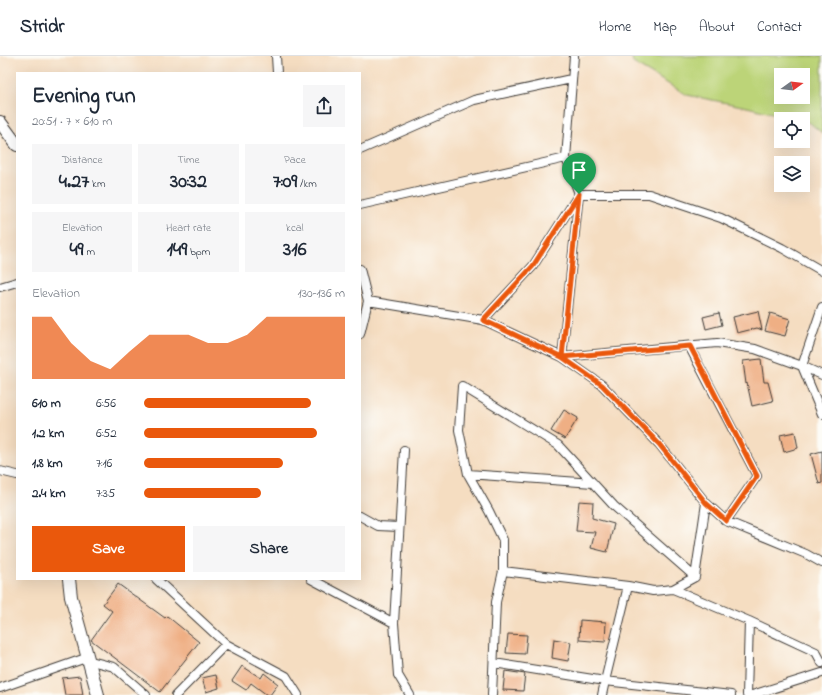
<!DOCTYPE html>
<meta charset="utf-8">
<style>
:root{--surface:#fff;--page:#f6f6f7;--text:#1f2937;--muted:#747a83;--line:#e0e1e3;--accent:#ea580c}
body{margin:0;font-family:"Indie Flower",sans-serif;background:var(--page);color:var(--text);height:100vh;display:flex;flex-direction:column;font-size:15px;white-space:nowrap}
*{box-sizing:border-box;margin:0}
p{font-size:13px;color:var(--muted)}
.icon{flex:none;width:22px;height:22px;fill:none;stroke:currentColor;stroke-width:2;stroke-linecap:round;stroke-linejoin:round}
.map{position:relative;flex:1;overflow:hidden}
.panel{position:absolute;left:16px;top:16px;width:345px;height:508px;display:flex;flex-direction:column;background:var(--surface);border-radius:0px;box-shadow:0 4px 16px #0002}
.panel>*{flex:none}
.needle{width:26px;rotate:75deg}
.controls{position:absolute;left:774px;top:12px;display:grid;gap:8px}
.controls a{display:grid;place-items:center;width:36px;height:36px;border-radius:0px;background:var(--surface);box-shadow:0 4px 16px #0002;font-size:20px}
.pin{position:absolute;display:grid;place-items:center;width:34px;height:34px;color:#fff;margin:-41px -17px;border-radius:50% 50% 50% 0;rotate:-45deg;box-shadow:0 0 4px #0007}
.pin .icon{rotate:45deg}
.round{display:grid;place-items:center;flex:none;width:42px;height:42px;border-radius:0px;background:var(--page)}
.head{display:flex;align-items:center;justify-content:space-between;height:68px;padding:0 16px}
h1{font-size:22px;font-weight:700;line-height:30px}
.metrics{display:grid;grid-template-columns:repeat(3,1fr);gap:6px;height:68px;padding:4px 16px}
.metrics div{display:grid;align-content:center;border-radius:0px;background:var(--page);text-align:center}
.metrics b{font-size:20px;font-weight:700}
.metrics small{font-size:11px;font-weight:400}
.metrics p{font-size:11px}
.chart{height:112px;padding:8px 16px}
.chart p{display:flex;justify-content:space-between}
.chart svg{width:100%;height:72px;margin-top:4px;fill:var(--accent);opacity:.7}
.primary-button{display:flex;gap:8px;margin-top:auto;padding:8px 16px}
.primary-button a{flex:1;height:46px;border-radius:0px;background:var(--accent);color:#fff;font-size:16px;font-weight:700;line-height:46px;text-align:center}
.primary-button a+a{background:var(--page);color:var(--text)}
ul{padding:0 16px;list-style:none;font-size:13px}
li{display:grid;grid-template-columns:64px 48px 1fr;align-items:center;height:30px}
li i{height:10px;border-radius:5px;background:var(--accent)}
header{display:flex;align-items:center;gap:24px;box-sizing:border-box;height:56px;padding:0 20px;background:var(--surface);border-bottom:1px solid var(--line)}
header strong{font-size:19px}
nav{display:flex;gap:22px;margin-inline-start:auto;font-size:14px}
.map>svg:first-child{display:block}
</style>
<header>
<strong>Stridr</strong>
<nav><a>Home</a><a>Map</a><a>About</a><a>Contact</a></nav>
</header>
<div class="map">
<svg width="822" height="639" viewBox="0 0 822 639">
<rect width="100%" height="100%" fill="#fdfcf7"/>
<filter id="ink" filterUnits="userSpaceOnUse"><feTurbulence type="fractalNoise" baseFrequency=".025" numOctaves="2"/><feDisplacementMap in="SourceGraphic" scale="8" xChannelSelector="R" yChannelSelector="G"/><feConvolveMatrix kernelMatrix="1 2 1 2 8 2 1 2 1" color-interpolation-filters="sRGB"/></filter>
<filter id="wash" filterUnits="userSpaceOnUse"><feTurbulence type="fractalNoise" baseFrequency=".012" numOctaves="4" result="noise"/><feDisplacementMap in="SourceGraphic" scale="16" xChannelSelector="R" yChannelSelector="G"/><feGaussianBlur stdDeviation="0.9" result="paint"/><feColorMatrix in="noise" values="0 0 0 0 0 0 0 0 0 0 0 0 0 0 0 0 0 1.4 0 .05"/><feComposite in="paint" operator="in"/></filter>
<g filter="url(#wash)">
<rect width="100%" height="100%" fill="#f5ddc1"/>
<!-- green -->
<path fill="#bcd478" stroke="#6c784a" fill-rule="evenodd" d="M632,0h190v77l-12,-10 -7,-2v-2h-7l-49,-12 -60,-12 -54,-32zM781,19h22v22h-22z"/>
<g id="blocks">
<!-- building -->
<path fill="#efaf84" d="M758,255l4,19 -5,-2 -20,5 -4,-16z
M719,257l3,12 -16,4 -3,-12z
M770,257l20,6 -5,17 -20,-5z
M761,303l3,23h4l5,19 -21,5 -5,-23 -1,1 -3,-23z
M564,354l14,8 -13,21 -14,-8z
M795,376l3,16 -14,4 -4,-17z
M822,395v32l-3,1 -8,-30z
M579,445l14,1 -1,16 22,6 -7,28 -16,-4 4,-16 -19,-1z
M118,528l47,34 2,-2 32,26 -39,50 -69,-52 21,-29 -9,-7z
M580,564l26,2 -1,20 -26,-2z
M508,578l19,1 -2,19 -19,-1z
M554,583l17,3 -3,19 -16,-3z
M242,610l19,12 3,-5 14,11 -8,11h-3l-16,-12 -5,7 -14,-9z
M505,615l20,3 -2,17 -20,-1z
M216,619l3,13 -13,4 -4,-14z
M80,620l3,19h-18l-3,-17z"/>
</g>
</g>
<g filter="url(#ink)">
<use href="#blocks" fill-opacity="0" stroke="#3d3935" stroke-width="1"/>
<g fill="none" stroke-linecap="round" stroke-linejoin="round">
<defs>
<path id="street" d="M276,0l1,17
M360,94l114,-50 97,-21
M360,149l206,-47
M360,213l8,32 -8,33
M0,231l17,-5
M368,245l115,19 79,37 40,28 57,59 47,59 20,18 80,33 16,9
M822,251l-20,59 20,48
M483,264l50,-54 46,-72 -13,-36 8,-102
M689,290l68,130 -31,45
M562,301l17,-163h70l72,24 61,30 40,23
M562,301l155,-14 38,6 47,17 20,9
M404,394l-10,173 4,52 12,20
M0,415l17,4
M468,418l125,9
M360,460l18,10 21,1
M503,515l125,15 25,5 20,-2 22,-12 11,-74
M156,523l70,65
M311,523l83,44
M673,533l76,32 67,31 6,11
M494,607l111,18 23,-95
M0,632l83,-29 31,8 32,28
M176,639l50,-51 60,32 12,19
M492,639l4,-93 7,-31v-31l-14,-29 -21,-37 -9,-44 3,-44 96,59 56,61 81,71
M602,639l3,-14 126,14
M747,639l2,-74
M752,639l70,-22"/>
<path id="secondary" d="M0,66l17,23
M69,523l2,18 27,98"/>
</defs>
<!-- street casing -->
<use href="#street" stroke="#3d3935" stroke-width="10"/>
<!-- secondary casing -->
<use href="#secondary" stroke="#3d3935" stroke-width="14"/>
<!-- street -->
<use href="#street" stroke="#fff" stroke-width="8"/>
<!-- secondary -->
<use href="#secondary" stroke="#fff" stroke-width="12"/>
</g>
</g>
<g fill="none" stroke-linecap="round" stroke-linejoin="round" filter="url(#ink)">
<defs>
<path id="route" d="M579,138l-17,163 40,28 57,59 47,59 20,18 31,-45 -67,-130 -128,11 -79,-37 50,-54 46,-72"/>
</defs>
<!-- route casing -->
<use href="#route" stroke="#fff" stroke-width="8"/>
<!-- route -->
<use href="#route" stroke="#ea580c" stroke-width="5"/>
</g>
</svg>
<div class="controls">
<a><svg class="needle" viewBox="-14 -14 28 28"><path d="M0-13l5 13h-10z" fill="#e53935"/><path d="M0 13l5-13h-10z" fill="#747a83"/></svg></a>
<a><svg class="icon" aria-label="locate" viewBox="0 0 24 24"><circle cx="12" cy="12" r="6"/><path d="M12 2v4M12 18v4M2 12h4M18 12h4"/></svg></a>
<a><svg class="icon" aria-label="layers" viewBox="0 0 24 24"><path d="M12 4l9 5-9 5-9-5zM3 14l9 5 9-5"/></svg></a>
</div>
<div class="pin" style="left:579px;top:138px;background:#1e9e55"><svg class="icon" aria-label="arrive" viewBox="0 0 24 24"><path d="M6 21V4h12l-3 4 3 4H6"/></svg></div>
<section class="panel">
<div class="head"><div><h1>Evening run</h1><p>20:51 · 7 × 610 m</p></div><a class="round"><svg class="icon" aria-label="share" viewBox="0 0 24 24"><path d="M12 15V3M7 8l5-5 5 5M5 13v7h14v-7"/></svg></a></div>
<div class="metrics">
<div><p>Distance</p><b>4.27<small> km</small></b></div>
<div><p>Time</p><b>30:32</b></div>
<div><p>Pace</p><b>7:09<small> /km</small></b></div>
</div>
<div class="metrics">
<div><p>Elevation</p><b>49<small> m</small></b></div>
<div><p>Heart rate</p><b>149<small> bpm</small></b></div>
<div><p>kcal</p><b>316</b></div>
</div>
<div class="chart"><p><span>Elevation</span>130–136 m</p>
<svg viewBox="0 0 160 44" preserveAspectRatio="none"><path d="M0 44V6L10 6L20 22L30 33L40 38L50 27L60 17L70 17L80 17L90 22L100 22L110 17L120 6L130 6L140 6L150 6L160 6V44z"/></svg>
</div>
<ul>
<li><b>610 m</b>6:56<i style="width:83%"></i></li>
<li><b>1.2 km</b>6:52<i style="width:86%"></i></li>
<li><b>1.8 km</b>7:16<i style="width:69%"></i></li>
<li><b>2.4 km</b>7:35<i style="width:58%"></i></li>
</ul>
<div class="primary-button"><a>Save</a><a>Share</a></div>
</section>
</div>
